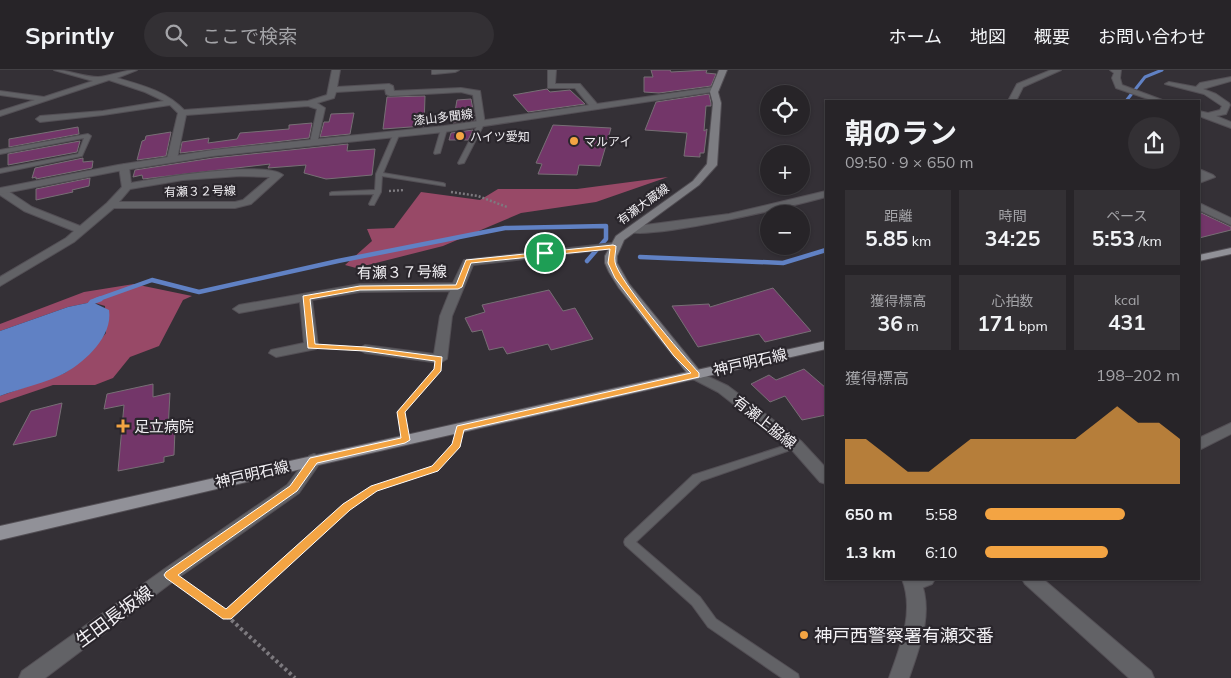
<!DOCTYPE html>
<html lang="ja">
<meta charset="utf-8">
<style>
:root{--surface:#272428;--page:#333034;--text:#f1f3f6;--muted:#a4a4a8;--line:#434145;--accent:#f3a443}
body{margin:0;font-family:Mulish,"Noto Sans JP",sans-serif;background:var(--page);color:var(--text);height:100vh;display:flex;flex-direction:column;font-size:19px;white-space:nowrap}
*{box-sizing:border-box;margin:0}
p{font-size:16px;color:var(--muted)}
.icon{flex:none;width:28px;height:28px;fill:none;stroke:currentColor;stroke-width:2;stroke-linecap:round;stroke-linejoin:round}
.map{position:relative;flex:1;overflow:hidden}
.sheet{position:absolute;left:825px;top:30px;width:375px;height:480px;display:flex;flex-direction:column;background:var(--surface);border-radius:0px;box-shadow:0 1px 4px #0004,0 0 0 1px var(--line)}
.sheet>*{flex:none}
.tools{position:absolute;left:760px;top:15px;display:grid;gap:10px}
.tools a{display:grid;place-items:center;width:50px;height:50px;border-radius:50%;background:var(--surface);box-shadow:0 1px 4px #0004,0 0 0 1px var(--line);font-size:25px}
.pin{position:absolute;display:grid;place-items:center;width:42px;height:42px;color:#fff;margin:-21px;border:2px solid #fff;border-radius:50%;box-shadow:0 1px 5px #0007}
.round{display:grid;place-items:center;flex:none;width:52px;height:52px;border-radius:26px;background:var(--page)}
.head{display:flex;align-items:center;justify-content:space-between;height:85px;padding:0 20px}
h1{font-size:28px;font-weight:700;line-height:38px}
.figures{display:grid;grid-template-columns:repeat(3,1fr);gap:8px;height:85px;padding:5px 20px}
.figures div{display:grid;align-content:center;border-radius:0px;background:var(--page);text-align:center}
.figures b{font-size:21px;font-weight:700}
.figures small{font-size:14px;font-weight:400}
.figures p{font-size:14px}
.chart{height:140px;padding:10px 20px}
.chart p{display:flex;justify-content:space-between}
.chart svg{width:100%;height:90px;margin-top:5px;fill:var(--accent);opacity:.7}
ul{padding:0 20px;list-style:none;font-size:16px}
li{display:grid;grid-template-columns:80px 60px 1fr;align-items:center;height:38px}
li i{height:12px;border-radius:6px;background:var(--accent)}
header{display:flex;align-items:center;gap:30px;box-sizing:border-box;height:70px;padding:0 25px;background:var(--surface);border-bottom:1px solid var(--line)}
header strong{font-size:24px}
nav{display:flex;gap:28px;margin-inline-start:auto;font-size:18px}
.search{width:350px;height:45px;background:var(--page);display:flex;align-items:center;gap:12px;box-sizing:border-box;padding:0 18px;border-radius:28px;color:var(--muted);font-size:19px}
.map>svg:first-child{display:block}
</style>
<header>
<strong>Sprintly</strong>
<div class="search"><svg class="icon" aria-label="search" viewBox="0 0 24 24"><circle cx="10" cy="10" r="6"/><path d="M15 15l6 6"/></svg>ここで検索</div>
<nav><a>ホーム</a><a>地図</a><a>概要</a><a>お問い合わせ</a></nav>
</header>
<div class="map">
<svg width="1231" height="608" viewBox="0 0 1231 608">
<rect width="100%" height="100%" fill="#343036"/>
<!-- forest -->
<path fill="#984967" d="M668,107l-72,25 -75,11 -78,33 -87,22 -11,-3 27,-24 -5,-12 27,-1 27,-36 59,8 18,-11h79z
M134,214l58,12 -9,4 -24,46 -29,11 -17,21 -18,7h-42l-53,18v-7l65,-23 24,-19 17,-21 -1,-27 -13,-4 -24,5 -68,24v-7l84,-32z"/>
<!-- water -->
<path fill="#6081c4" d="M92,232l17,8c4,26 -23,51 -44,63 -17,9 -46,16 -65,23v-65l68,-24z"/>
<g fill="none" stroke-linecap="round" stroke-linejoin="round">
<!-- stream-far2 -->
<path stroke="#6081c4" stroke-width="3" d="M1126,31l19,-24 17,-7"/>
<!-- stream-far1 -->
<path stroke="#6081c4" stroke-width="4.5" d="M640,187l143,6 43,-13
M96,230l56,-20 47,12 139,-31 167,-33 101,-2v13l-19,22"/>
<!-- stream -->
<path stroke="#6081c4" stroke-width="5.5" d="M88,237l4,-5 8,-3"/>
</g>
<!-- building -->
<path fill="#733669" stroke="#776f75" d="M651,0h19l1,2 36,-2 -1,3 10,1 -5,12 -52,7 -15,-1v-15h9z
M547,19l3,3 20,-2 15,14 -57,8 -15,-17z
M709,24l2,9v3h-5l-2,25 3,-2 -3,24h-4v4l-16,-1 3,-23 -42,-3 11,-28z
M425,26l-1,30 -41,3 4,-32z
M471,29l4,21 -22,3 4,-23z
M354,43l-4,21 -30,3 4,-15h5l2,-8z
M312,53l-3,15 -129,15 2,-11 27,-4 -1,5 29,-4 3,-6 49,-4v-4z
M553,55l58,3 -11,38 -21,-1 -2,10 -39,-1 4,-10 -6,-1z
M78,57l1,7 -70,13v-8z
M473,60l-5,10h-19l2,-7z
M171,62l-5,24 -29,4 5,-19 3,-1 1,-4z
M80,71l-3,11 -69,13v-11z
M348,74l-1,7 28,-2 -3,26 -46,4 -22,-6 2,-8 -38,3 2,-4 -127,15 -1,-4 -9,2 2,-7 78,-12z
M83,88v4l10,-1 -1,7 -56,11v-2l-4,1 3,-10z
M90,108l-1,8 -17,4 1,2 -37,8v-11z
M1199,142l32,15v3l-32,8z
M773,218l38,43 -46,11 -6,-8 -61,13 -26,-41 37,-2 1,3z
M549,220l14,21 12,-3 18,31 -42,11 -3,-6 -41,10 -4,-7 -14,3 -7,-20 -10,2 -7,-14 20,-6 -3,-7z
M804,299l22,19v27l-24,5 -17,-24 -15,6 -19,-18 18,-9 7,5z
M153,314v13l17,-4 -2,37h7l-1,25 -10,2v5l-46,9 6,-66 -20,4 3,-15z
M62,333l-6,33 -43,9 18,-34z"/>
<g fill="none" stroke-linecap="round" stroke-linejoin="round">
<defs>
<path id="service" d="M481,52l3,2 -20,39 -5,1 -1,-1 20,-39z
M444,57l3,2 -7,24 -5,1 -1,-1 7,-24z
M396,63l3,2 -16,38 60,10 2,1v2l-63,-10 -1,16 -7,13h-4l-1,-1 5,-10 -44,1v-2l2,-1 43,-2 1,-16 17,-39z
M88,64l3,2 -9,20 -82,17v-4l78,-15 6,-16 -84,16v-4z
M796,372l3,1 2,2 -2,2 -98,34 -65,61 64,55 16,22 82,55 1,4h-17l-74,-51 -16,-22 -67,-60 -1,-3 1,-3 68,-64z"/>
<path id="minor" d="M54,0c15,0 29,7 44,7 13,-1 25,-7 39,-7l-20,8c24,7 49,13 67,32l124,-9 19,-6 5,-25h8l-3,17 52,-3 4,2 1,5 67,-3 19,3 5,33 -4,3 -4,-3 -4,-29 -12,-3 -71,4 -4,-2 -1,-5 -49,3 -2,6 -17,5 8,5 -8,36 -3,1 -4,-3 7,-33 -9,-3 -122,9 -9,44 -5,3 -5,-3 11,-46 -8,-8 -67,10 -63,7 -4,-3 4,-3 63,-5 61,-10 -19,-9 -36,-12 -109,36v-5l35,-11 -35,-5v-4l44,6 49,-16z
M432,0h27l-4,2 -20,2h-3z
M548,0h8l-1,14h25l18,21v4h-6l-17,-21h-27z
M1051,0h10l-38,17 -7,14h-8l9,-17z
M1110,0h11l-1,8 2,7 43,16h-11l-38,-13 -4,-10 2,-5z
M1231,7v4l-28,8 13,5 13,9 1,2 -4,9 -10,2 15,6v6l-32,-12v-5l9,2 12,-3 2,-4 -18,-12 -39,-10 4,-2 27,5 4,-4z
M124,94l5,3 2,16c26,-5 134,-23 152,-8l-32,29 -16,4h-121l-40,34 -74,44v-9l66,-39 8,-7 -50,-20 -24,-16v-7l5,1 27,18 48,19 27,-23 15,-16 -3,-20zM240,106l30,1 -27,23 -8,2h-116l11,-13 53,-9z
M1199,99l14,6 2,2 -16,6v-6l2,-1 -2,-1z
M826,121v6c-26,7 -187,47 -201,33l5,-3 99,-13z
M1199,133l32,15v7l-32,-15z
M613,173l4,1 2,2 -2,2 -144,17 -21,51 -5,43 -7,4 -75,-10 -7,-4 7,-4 69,9 6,-38 10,-25 -90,1 -48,8 6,46 -2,3 -40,8 -7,-4 2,-3 33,-7 -4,-41 -61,11 -6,-4 6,-4 121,-21 93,-1 11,-23z
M1231,353v11l-32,16v-12z
M314,384l5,2 3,4 -23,33 -124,87 -130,98h-26l3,-7 141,-101 124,-85 22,-29z
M907,509h28l-3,5 -18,7 -6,-3 -3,-5z
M1022,509h21l108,92 3,7h-25l-104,-94z"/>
<path id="tertiary" d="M715,17l4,2 -1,2 -274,41 -231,24 -95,15 -118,23v-6l118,-23 95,-15 231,-24z
M696,301l32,15 73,55 25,27v16l-6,-2 -29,-33 -73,-57 -27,-14 -2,-3 2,-3z
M902,509h18c14,33 0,67 -11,99h-20c11,-31 26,-66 13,-99z"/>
<path id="secondary" d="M719,0h8l-9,22 3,11 -4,62 -18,20 -75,55 -7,16v7l12,21 74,91 -2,3h-10l-72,-90 -10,-16 -4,-9v-7l11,-20 77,-55 14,-17 6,-61 -3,-11z"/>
<path id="primary" d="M1231,178v6l-32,7v-6z
M826,271v8l-512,117 -314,74v-14z"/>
</defs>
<!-- service casing -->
<use href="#service" stroke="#534f55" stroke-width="2"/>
<!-- minor casing -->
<use href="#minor" stroke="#534f55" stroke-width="2"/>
<!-- tertiary casing -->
<use href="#tertiary" stroke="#534f55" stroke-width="2"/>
<!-- secondary casing -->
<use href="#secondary" stroke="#534f55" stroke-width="2"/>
<!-- primary casing -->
<use href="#primary" stroke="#534f55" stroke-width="2"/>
<!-- path-far2 -->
<path stroke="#7d7a7f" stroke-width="2.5" stroke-dasharray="2 2" stroke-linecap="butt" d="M389,121l16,-1
M451,122l27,4 29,11"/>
<!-- path-far1 -->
<path stroke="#7d7a7f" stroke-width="3" stroke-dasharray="2.5 2.5" stroke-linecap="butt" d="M326,277l24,1
M403,357l-2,-16 35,-39
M437,396l20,-24"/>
<!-- path -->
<path stroke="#7d7a7f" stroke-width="4" stroke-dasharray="3 3" stroke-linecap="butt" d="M182,514l45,32 119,-109 28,-18 61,-21 3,-3
M227,546l68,62"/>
<!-- service -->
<use href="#service" fill="#626266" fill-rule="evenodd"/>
<!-- minor -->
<use href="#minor" fill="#626266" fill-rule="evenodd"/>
<!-- tertiary -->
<use href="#tertiary" fill="#626266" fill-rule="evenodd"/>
<!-- secondary -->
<use href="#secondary" fill="#7d7d82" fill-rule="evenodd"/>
<!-- primary -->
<use href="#primary" fill="#919198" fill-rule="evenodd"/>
</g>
<!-- route -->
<path fill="#f3a443" stroke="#fff" fill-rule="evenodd" d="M613,175l3,1c0,5 -2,11 -1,16 2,17 69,95 84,111v4l-235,53 -4,17 -22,24 -61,20 -27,19 -119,109h-8l-57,-41 -2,-3 2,-3 124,-86 20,-28 91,-20 -4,-26 37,-43 1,-8 -70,-10 -57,-3 -5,-52 57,-10 96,-1 10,-25zM610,179l-2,14 7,15 59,78 17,17 -234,53 -5,18 -20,22 -61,20 -28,18 -117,105 -48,-34 119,-84 20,-28 88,-20 5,-3 -5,-28 36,-41 1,-14 -77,-10 -50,-3 -5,-45 50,-9 98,-1 4,-2 9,-24z"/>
<!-- markers -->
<g fill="#f3a443" stroke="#2a262c" stroke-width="2">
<circle cx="460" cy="66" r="5"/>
<circle cx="574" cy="71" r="5"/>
<path d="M120.5 348.5h5v5h5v5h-5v5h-5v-5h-5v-5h5z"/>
<circle cx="804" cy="565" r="5"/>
</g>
<g text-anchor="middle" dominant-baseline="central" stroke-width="4.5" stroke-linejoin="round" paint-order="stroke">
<!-- far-street labels -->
<g font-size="12" fill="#f3f1f5" stroke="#2a262c">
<text transform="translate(443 47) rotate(-7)">漆山多聞線</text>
<text transform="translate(200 121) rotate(-1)">有瀬３２号線</text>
<text transform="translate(643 134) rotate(-36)">有瀬大蔵線</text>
</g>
<!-- far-poi labels -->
<g font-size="12" fill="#f3f1f5" stroke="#2a262c" text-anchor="start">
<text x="470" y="66">ハイツ愛知</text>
<text x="584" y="71">マルアイ</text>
</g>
<!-- street labels -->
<g font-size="15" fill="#f3f1f5" stroke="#2a262c">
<text transform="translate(402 202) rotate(-1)">有瀬３７号線</text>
<text transform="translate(750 292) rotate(-13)">神戸明石線</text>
<text transform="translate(765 352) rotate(38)">有瀬上脇線</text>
<text transform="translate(252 404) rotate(-13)">神戸明石線</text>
</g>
<!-- poi labels -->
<g font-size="15" fill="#f3f1f5" stroke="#2a262c" text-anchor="start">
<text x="134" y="356">足立病院</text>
</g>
<!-- near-street labels -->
<g font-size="18" fill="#f3f1f5" stroke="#2a262c">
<text transform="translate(114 546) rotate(-36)">生田長坂線</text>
</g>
<!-- near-poi labels -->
<g font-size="18" fill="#f3f1f5" stroke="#2a262c" text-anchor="start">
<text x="814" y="565">神戸西警察署有瀬交番</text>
</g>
</g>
</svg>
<div class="tools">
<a><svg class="icon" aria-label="locate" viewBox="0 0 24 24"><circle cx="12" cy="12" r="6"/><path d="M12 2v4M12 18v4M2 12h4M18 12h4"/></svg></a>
<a>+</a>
<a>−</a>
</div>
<div class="pin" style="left:545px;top:183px;background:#1e9e55"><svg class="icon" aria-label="arrive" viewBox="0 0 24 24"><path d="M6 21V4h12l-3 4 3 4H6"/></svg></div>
<section class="sheet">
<div class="head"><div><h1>朝のラン</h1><p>09:50 · 9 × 650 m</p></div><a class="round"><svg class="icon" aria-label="share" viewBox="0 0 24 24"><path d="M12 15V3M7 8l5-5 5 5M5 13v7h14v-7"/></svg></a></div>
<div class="figures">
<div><p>距離</p><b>5.85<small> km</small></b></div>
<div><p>時間</p><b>34:25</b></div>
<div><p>ペース</p><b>5:53<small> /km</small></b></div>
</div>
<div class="figures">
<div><p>獲得標高</p><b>36<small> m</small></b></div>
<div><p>心拍数</p><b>171<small> bpm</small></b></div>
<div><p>kcal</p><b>431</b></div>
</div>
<div class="chart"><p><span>獲得標高</span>198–202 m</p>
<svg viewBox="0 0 160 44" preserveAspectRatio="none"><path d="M0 44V22L10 22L20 30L30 38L40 38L50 30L60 22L70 22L80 22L90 22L100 22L110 22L120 14L130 6L140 14L150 14L160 22V44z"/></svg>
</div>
<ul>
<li><b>650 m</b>5:58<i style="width:72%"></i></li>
<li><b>1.3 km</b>6:10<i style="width:63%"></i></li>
</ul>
</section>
</div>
